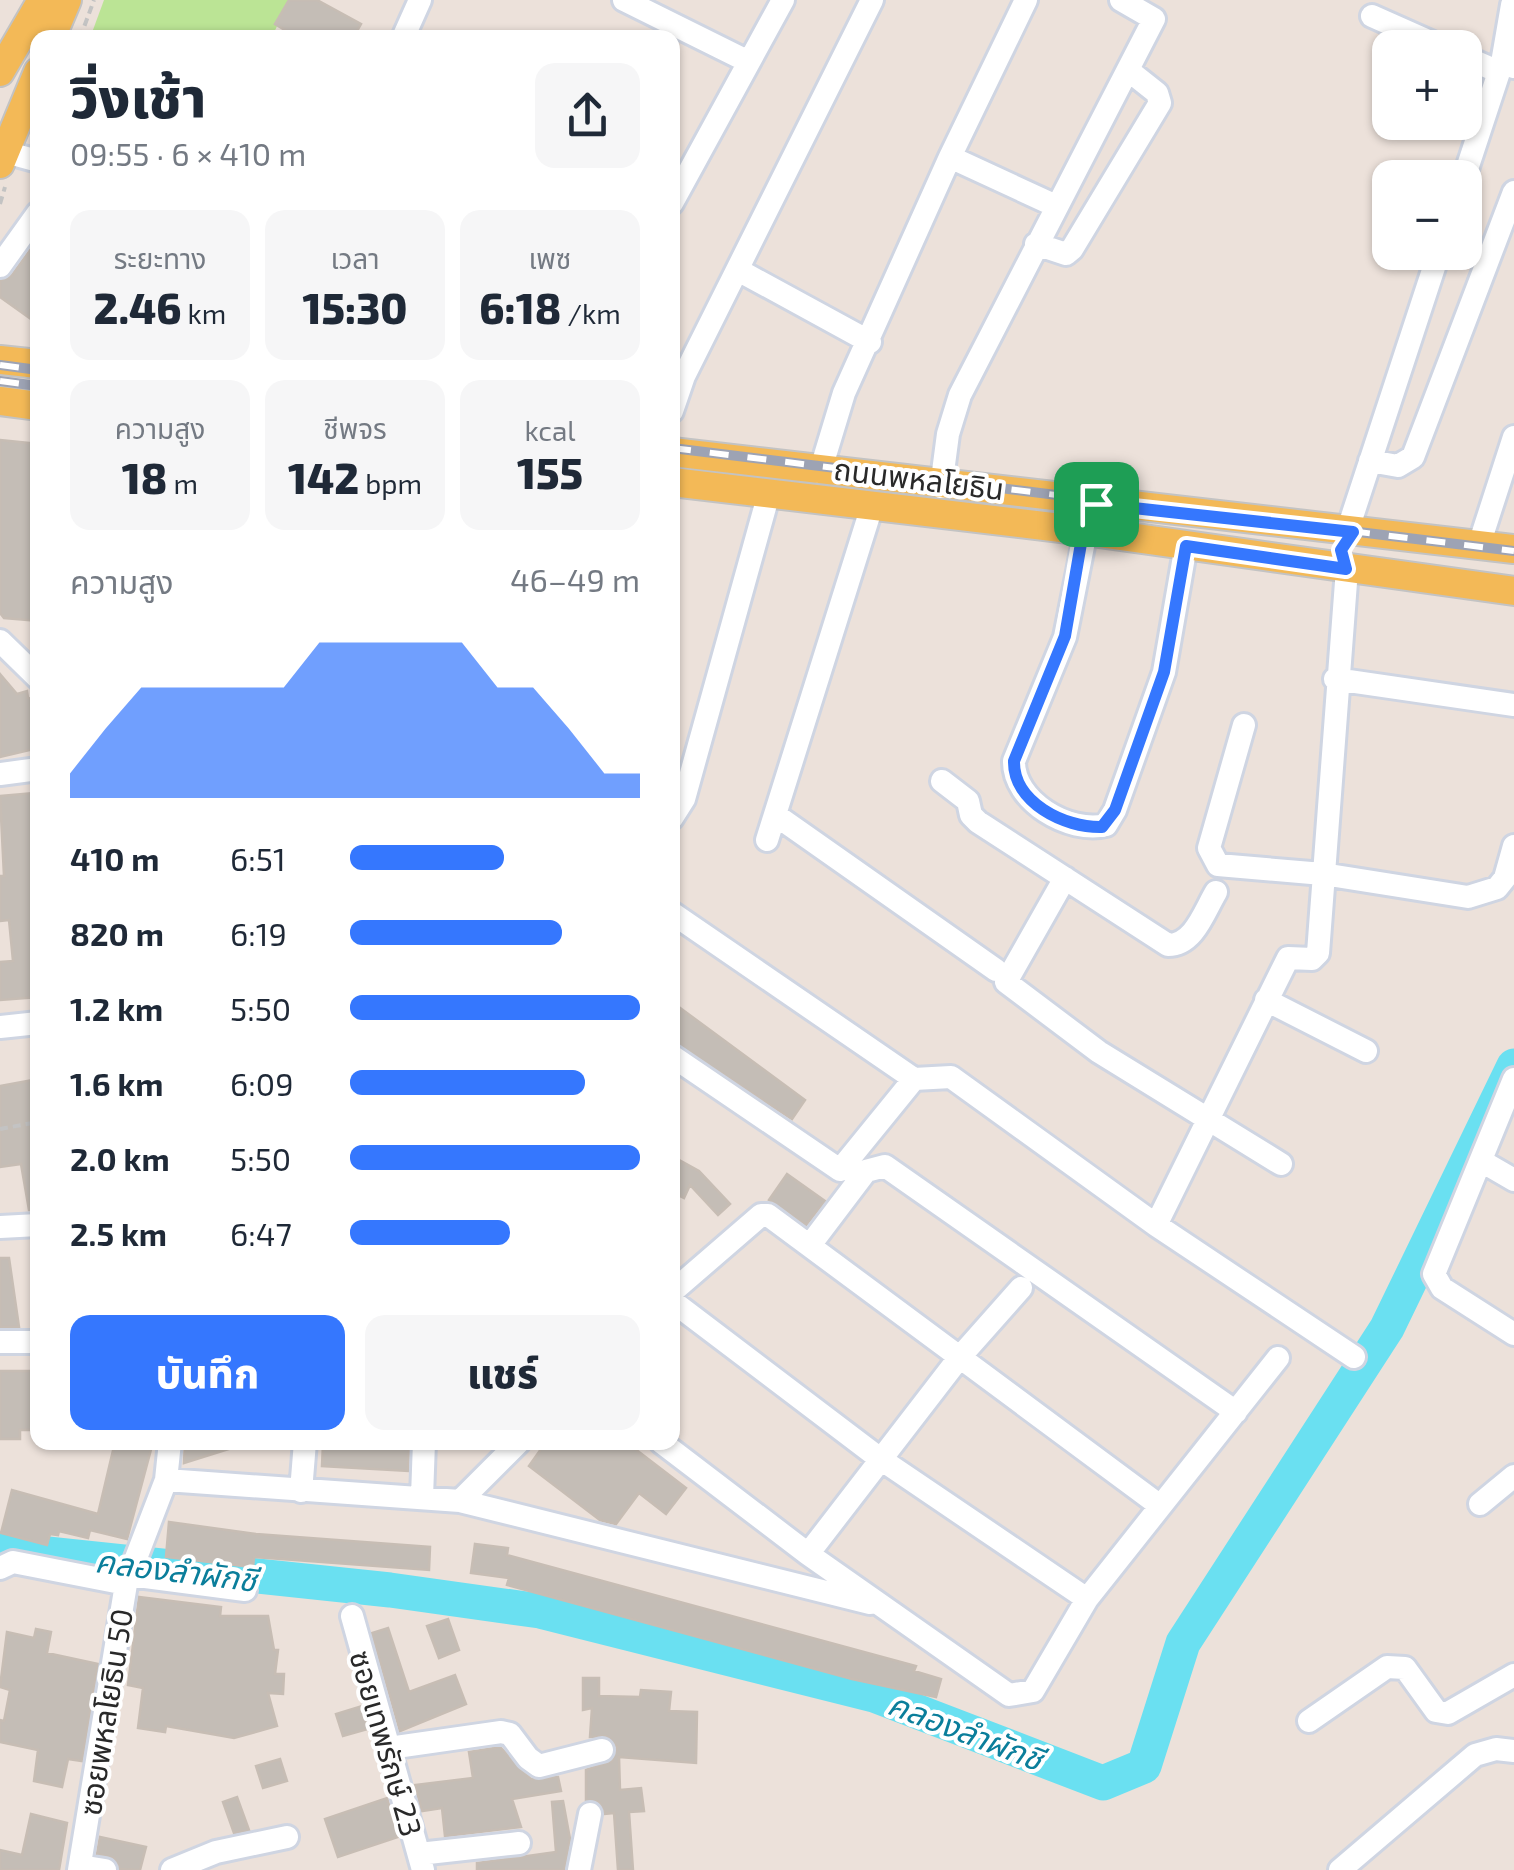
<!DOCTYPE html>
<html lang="th">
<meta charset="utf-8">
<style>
:root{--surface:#fff;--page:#f6f6f7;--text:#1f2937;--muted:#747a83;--accent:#3577fe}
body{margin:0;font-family:"Exo 2","Noto Sans Thai",sans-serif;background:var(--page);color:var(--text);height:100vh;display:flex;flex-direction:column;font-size:38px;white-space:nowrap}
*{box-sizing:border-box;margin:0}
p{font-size:32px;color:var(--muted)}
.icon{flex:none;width:55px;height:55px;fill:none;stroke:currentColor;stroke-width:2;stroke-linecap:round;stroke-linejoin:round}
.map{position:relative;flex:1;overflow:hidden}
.sheet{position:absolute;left:30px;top:30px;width:650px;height:1420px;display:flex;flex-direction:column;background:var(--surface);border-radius:20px;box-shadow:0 2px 8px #0004}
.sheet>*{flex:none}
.tools{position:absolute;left:1372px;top:30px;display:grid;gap:20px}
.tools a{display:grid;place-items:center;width:110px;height:110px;border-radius:20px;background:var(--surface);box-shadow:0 2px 8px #0004;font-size:50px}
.pin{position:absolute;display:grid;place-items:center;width:85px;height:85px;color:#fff;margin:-42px;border-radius:20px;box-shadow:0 5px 15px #0006}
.round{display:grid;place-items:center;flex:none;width:105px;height:105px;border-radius:20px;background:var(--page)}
.overview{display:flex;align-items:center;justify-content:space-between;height:170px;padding:0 40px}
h1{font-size:55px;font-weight:800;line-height:75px}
.metrics{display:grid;grid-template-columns:repeat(3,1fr);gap:15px;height:170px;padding:10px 40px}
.metrics div{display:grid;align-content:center;border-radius:20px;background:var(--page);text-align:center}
.metrics b{font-size:42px;font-weight:800}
.metrics small{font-size:28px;font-weight:400}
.metrics p{font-size:28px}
.chart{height:280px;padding:20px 40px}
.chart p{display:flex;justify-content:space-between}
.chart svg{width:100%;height:180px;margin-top:10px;fill:var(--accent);opacity:.7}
.action{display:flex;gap:20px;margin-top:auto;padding:20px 40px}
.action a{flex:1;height:115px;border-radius:20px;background:var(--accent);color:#fff;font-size:40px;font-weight:800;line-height:115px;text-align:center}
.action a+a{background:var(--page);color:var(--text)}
ul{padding:0 40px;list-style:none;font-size:32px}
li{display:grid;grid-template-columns:160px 120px 1fr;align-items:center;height:75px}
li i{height:25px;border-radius:12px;background:var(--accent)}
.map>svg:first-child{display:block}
</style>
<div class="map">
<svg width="1514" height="1870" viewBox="0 0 1514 1870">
<rect width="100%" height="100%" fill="#ece1da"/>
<!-- green -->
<path fill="#bbe495" d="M104,0h185l-17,37 -182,1z"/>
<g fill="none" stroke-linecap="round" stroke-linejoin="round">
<!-- river -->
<path stroke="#6ae0f1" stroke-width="35" d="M0,1549l390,41 150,21 334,84 229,88 41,-17 39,-123 204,-315 127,-262"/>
</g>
<!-- building -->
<path fill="#c4bdb6" stroke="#c7bdb4" stroke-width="2.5" d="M289,0h28l44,24 -8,14h-55l-23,-14z
M38,239v85l-38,-27v-16l12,-6z
M0,440l38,4v177l-34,-3 -4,-5z
M0,674l17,20 10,-3 1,7 10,3v47l-38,9z
M33,793l5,204 -38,3v-38l13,-1 -4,-41 -9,1v-45h4l-4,-80z
M672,1002l133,98 -13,19 -120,-78z
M38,1079v131h-9l-8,-46 -21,3v-81z
M672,1156l27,15 31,33 -12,11 -28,-30 -6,13 -12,-6z
M787,1174l38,27 -19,24 -37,-25z
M0,1258h9l10,69h-19z
M0,1371h38v59h-18v9h-20z
M115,1442h38l-26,97 -37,-9 -2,8 -29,-7 -1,4 -8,-1 -3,11 -46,-12 11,-43 86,24z
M185,1442h53v4l-54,17z
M546,1442h80l60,46 -20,26 -27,-21 -23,31 -16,-4 -71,-54z
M323,1443l86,5 -1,23 -86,-5z
M169,1522l87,12 174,13 -1,23 -175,-13 -1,10 -87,-10z
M475,1544l33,4 -1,7 409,111 -2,5 27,8 -5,18 -84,-18 -345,-94 2,-7 -38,-5z
M139,1597l82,10 -1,9h48l6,34h4l-3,24h9l-1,20 -15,-1 9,33 -43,12 -68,-12 -1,6 -27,-4 5,-40 -15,-3z
M448,1619l11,31 -20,8 -12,-32z
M388,1628l21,64 46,-17 11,29 -66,27 -28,-98z
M36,1629l15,3 -4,21 51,11 -16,97 -14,-2 -6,28 -28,-6 4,-31 -38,-8v-22l4,1 6,-31 -10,-3 7,-55 27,6z
M583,1678h16v18l41,1 1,-7 30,2 -2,19 28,1 -1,51 -77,-6 1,33 21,-2 3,23 -15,1 4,58h-15l-4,-57 -9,1 -6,-12 -13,-2v-30l26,-9 5,-14 -10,-11 -17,1 2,-29 -9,2z
M362,1706l6,23 -25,7 -7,-22z
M500,1747l31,32 27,-2 3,14 -49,8 9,28 -76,9 -3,-28 -20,3 -7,-26 58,-7 -4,-26z
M280,1759l7,22 -24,7 -7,-22z
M237,1797l12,33 -15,3 -11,-31z
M387,1798l11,39 -60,20 -13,-38z
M563,1801l7,38 -6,31h-87v-7l79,-11 -4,-50z
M31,1814l36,9 -8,47h-59v-20l22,5z
M100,1837l46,10 -6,23 -20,-1 -6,-11 -17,-4z"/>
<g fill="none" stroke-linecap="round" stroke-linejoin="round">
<defs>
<path id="minor" d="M624,0l125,62
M1372,16l72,32
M403,38l17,-38
M1465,57l34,15
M1502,63l10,-58
M5,152l33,9
M950,157l106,49
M1464,178l38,-115 12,4
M672,203l111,-203
M1036,244l30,10 6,-5 88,-146 -3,-10 -29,-23
M0,266l38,-53
M738,270l132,72
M672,411l12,-35 188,-376
M1370,461l28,5 15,-9 101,-265
M820,472l24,-79 106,-236 76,-157
M941,487l7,-53 12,-39 194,-376 -33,-19
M1086,531l-21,106 -51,124c-1,40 55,73 92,64l9,-15 49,-138 22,-127
M1347,532l92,-280
M1479,545l35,-108
M0,641l38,37
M1335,679l179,26
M1244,725l-35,123 9,17 105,9 145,23 29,-9 8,-10 9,-32
M0,774l38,-5
M942,781l26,20 3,14 7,7 190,123c26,0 36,-33 48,-53
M777,816l219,154
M672,818l12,-19 85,-306
M767,840l105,-334
M1065,878l-59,104 93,70 182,112
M672,913l242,166
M1266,1000l100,51
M0,1027l38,-4
M672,1056l168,114 74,-91 37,-2 205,148 198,132
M1514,1079l-80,195 8,14 72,46
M1483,1162l31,18
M1156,1225l132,-267 24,1 6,-6 29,-384
M0,1227l38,-2
M810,1245l56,-74 19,-5 351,246
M672,1292l89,-77h7l391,290
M672,1301l207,157 208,141
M0,1342h38
M661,1442l147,112 201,141 24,-4 54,-92 191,-241
M166,1480l294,21 410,102
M301,1491l4,-49
M422,1497l2,-55
M460,1501l59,-59
M1480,1504l34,-28
M808,1554l151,-196 62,-70
M0,1568l13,-6 113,22
M130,1575l115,15
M352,1616l71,254
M1309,1721l78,-54 18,1 31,43 12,2 66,-38
M389,1748l112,-16 9,2 18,24 11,8 63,-16
M419,1854l100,-11
M80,1866l25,4
M79,1870l47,-286 40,-104 4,-38
M172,1870l44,-18 71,-15
M579,1870l11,-56
M1340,1870l135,-115 21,-6 18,2"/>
<path id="major" d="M51,38l16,-38
M0,72l42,-72
M0,164l38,-92
M0,360l38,4
M0,401l38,5
M672,452l842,97
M672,482l414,49 428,60"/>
</defs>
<!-- minor casing -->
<use href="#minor" stroke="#cfd5e2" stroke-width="28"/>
<!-- major casing -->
<use href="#major" stroke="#c3c3c3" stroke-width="32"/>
<!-- path -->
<path stroke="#c3c3c3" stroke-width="4" stroke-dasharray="8 5" stroke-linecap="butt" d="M80,38l14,-38
M0,204l5,-17
M0,1129l38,-7"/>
<!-- minor -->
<use href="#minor" stroke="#fff" stroke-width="22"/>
<!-- major -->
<use href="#major" stroke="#f3b957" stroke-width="28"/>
<defs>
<path id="rail" d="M0,365l38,5
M0,381l38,5
M672,448l842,103"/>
</defs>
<!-- rail casing -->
<use href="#rail" stroke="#9da3b4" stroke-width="10"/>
<!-- rail -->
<use href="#rail" stroke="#fff" stroke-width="6" stroke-dasharray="19" stroke-linecap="butt"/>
</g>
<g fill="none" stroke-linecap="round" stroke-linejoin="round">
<defs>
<path id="route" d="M1088,503l265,29 -12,18 5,19 -160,-23 -22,126 -49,138 -13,17c-38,1 -89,-25 -88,-66l51,-125z"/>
</defs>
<!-- route casing -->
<use href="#route" stroke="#fff" stroke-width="20"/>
<!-- route -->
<use href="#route" stroke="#3577fe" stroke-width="12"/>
</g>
<g text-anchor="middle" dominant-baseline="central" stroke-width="8" stroke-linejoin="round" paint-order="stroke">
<!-- street labels -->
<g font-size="30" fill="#292929" stroke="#fff">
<text transform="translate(919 478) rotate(7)">ถนนพหลโยธิน</text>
<text transform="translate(105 1712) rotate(-81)">ซอยพหลโยธิน 50</text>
<text transform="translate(387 1743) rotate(74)">ซอยเทพรักษ์ 23</text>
</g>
<!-- water labels -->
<g font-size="32" font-style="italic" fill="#0a7e9b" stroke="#fff">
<text transform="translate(176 1569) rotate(7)">คลองลำผักชี</text>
<text transform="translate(966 1730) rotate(21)">คลองลำผักชี</text>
</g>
</g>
</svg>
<div class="tools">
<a>+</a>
<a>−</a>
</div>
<div class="pin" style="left:1096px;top:504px;background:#1e9e55"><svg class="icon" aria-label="arrive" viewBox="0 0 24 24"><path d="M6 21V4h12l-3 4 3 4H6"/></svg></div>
<section class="sheet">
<div class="overview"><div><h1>วิ่งเช้า</h1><p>09:55 · 6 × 410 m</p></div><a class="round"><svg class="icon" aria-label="share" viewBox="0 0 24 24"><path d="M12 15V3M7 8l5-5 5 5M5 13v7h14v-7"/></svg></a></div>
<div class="metrics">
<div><p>ระยะทาง</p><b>2.46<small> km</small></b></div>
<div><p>เวลา</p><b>15:30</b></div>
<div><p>เพซ</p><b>6:18<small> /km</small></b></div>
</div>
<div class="metrics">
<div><p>ความสูง</p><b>18<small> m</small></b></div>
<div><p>ชีพจร</p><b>142<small> bpm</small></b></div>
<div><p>kcal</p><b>155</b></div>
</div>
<div class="chart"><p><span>ความสูง</span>46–49 m</p>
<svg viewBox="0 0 160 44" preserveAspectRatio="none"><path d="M0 44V38L10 27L20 17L30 17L40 17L50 17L60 17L70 6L80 6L90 6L100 6L110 6L120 17L130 17L140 27L150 38L160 38V44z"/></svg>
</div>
<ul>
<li><b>410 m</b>6:51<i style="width:53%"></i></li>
<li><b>820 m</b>6:19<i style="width:73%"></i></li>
<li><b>1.2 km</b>5:50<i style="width:100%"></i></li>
<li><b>1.6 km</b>6:09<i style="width:81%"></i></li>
<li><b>2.0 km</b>5:50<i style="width:100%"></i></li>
<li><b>2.5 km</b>6:47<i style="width:55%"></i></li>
</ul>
<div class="action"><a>บันทึก</a><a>แชร์</a></div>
</section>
</div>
